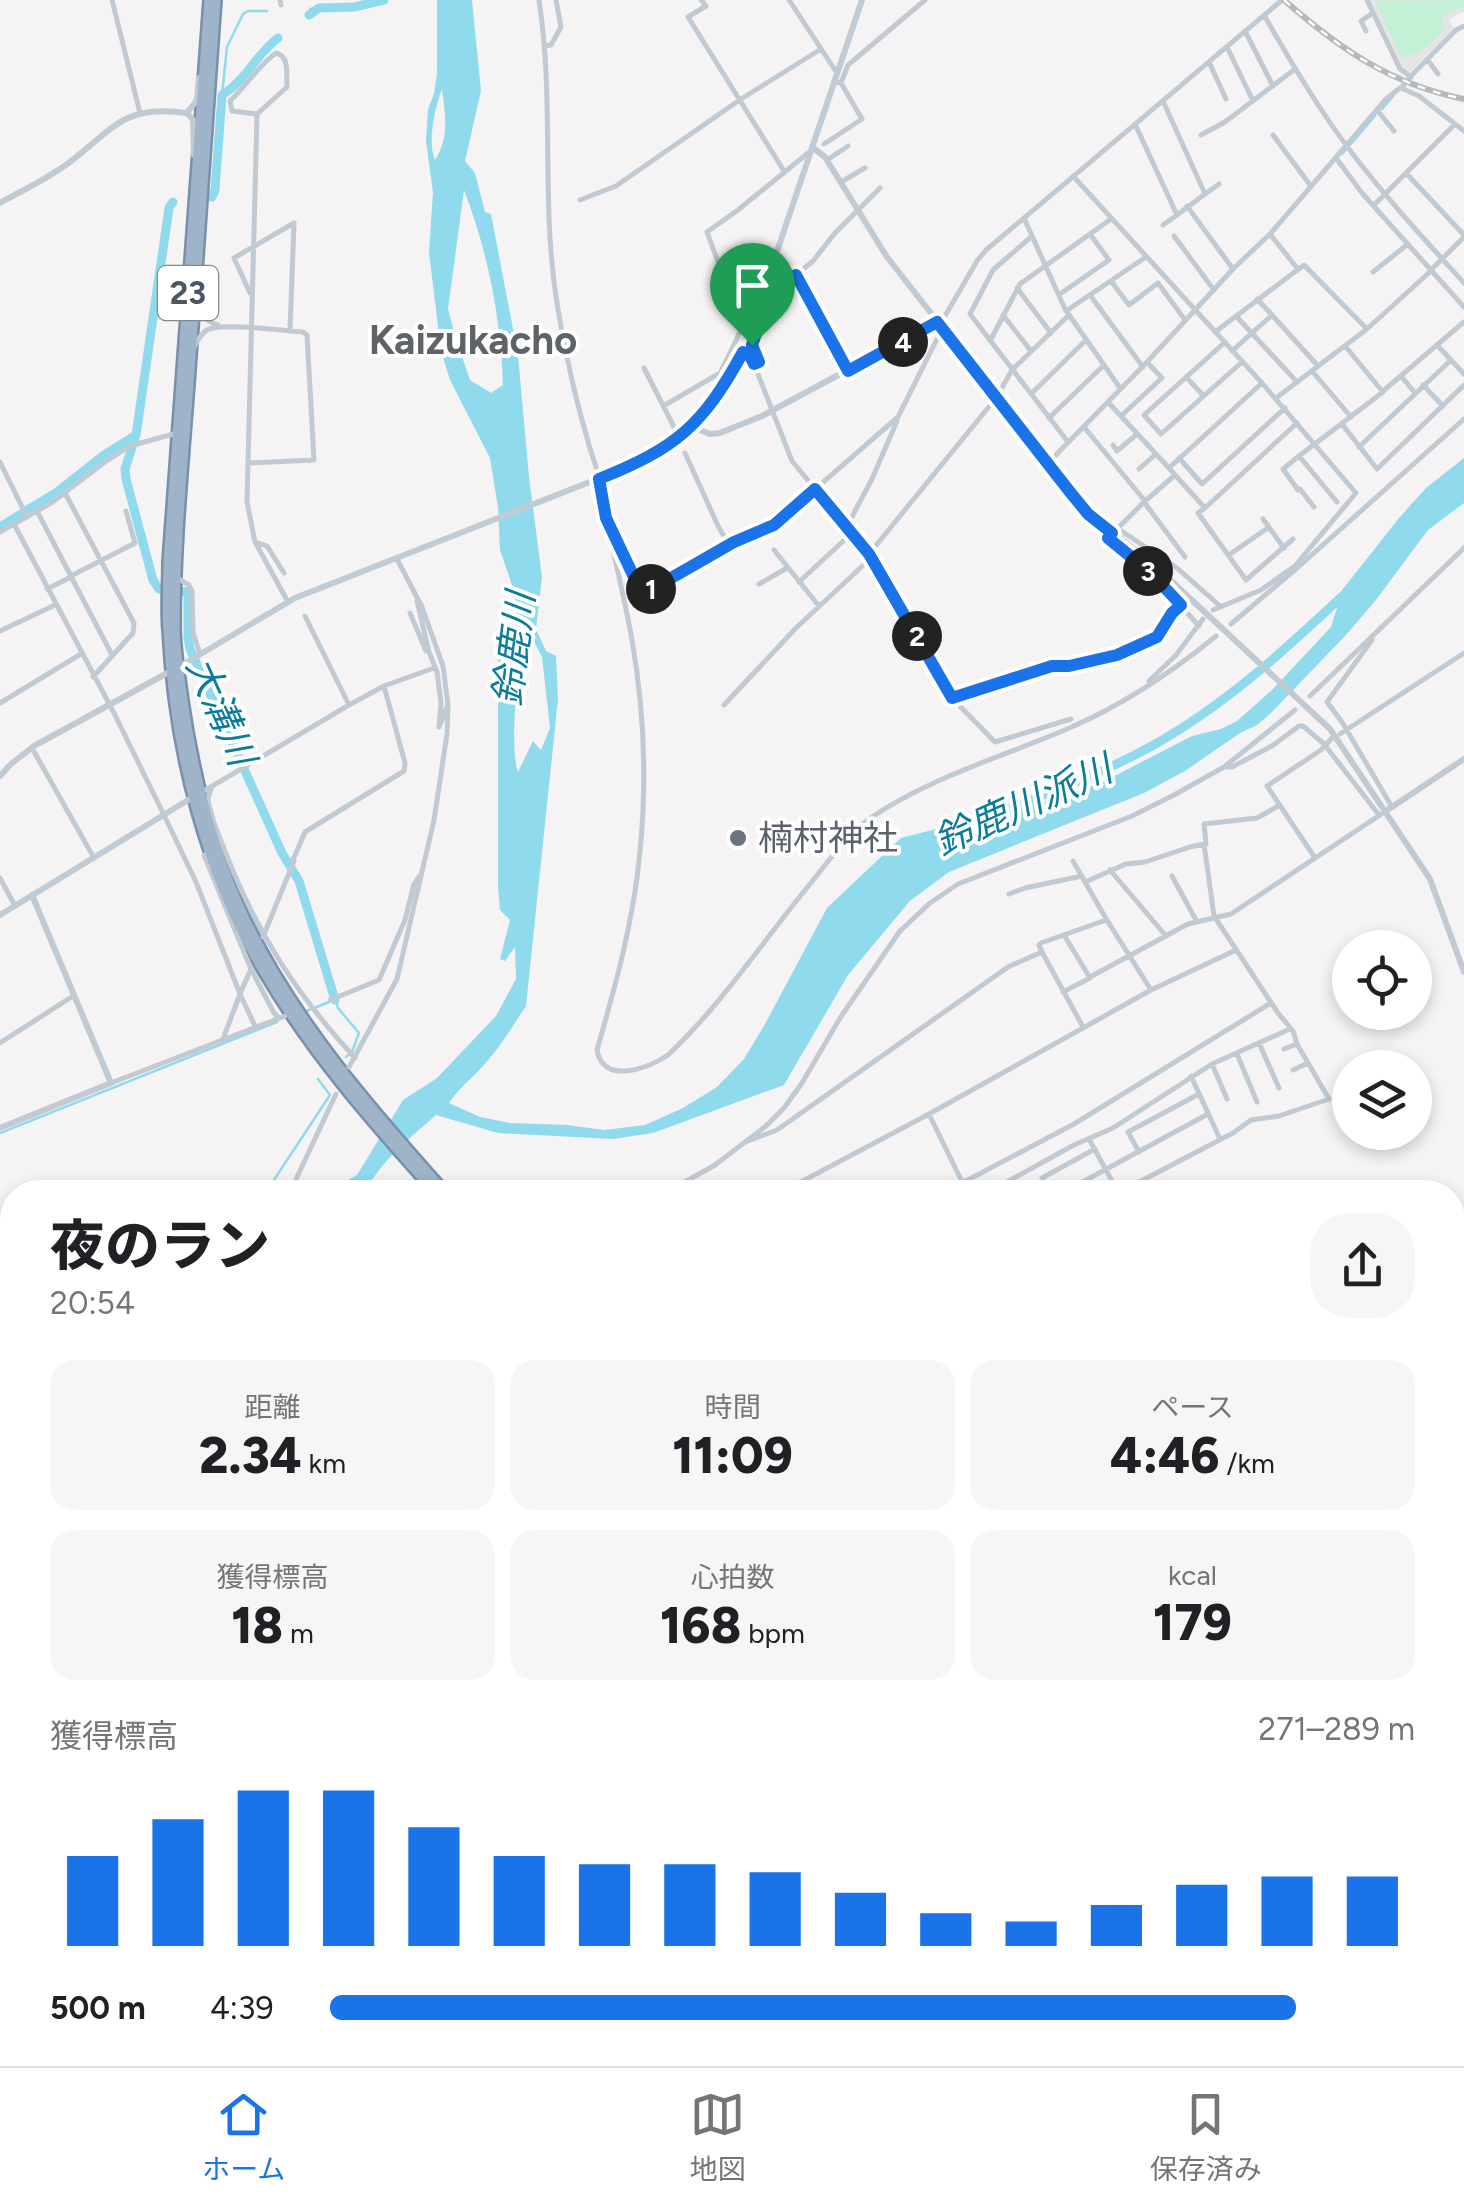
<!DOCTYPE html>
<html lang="ja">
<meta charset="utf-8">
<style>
:root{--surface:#fff;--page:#f6f6f6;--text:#202124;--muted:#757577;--line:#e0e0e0;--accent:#1a73e8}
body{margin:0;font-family:Figtree,"Noto Sans JP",sans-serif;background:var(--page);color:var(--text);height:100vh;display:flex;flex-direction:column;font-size:38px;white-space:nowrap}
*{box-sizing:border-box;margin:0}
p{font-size:32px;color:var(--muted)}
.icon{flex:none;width:55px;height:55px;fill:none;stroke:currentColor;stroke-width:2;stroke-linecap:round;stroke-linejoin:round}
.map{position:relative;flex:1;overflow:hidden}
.panel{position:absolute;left:0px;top:1180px;width:1465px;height:888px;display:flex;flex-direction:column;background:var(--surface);border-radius:40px 40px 0 0;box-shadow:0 5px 15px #0003}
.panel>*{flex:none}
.fabs{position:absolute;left:1332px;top:930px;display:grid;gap:20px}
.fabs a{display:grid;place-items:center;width:100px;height:100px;border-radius:50%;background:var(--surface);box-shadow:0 5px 15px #0003;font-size:50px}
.pin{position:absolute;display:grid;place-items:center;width:85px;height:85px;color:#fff;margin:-102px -42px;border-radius:50% 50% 50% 0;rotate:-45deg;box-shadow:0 0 10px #0007}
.pin .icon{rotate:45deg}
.km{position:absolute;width:50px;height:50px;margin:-25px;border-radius:50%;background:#222;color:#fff;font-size:28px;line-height:50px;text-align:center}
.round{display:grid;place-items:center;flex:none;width:105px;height:105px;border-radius:40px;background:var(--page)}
.headline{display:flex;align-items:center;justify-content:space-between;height:170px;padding:0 50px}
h1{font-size:55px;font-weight:800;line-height:75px}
.figures{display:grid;grid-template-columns:repeat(3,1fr);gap:15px;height:170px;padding:10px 50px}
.figures div{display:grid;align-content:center;border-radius:25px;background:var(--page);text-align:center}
.figures b{font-size:50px;font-weight:800}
.figures small{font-size:28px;font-weight:400}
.figures p{font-size:28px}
.chart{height:280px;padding:20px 50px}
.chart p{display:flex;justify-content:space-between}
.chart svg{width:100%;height:180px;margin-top:10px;stroke:var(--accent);stroke-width:6}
ul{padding:0 50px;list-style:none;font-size:32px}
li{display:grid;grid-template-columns:160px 120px 1fr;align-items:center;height:75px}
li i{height:25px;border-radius:12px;background:var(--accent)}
.dock{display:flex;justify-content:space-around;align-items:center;height:140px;border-top:2px solid var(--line);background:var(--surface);font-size:28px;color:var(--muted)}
.dock a{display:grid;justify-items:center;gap:5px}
.dock .current{color:var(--accent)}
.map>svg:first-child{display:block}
</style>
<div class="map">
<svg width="1464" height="2066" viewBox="0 0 1464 2066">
<rect width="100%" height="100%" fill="#f5f3f3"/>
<!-- education -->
<path fill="#e6e4e5" d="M1369,0h95v12l-15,7 5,10 -45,44 -8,-6z
M608,2055h56l5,11h-70z"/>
<!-- green -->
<path fill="#c3f1d5" d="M1464,0v6l-18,8 -5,6 3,7c-6,16 -27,26 -42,32l-27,-58z"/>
<!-- water -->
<path fill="#90daee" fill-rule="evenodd" d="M437,0h35l9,91 -16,70 10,12 10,39 6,2 27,141 11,122 13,100 -6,52 10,22 10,5 2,43 -32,307c-14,21 -27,43 -44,61 -11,12 -24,22 -33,36l31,14 30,6 57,2 37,5 41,-5 38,-17 34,-21 27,-28 21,-35 62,-116 74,-70 148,-38 52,-17 91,-47 29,-7 16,-8 36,-32 58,-62 12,-38 56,-71 27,-30 38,-30v45l-36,27 -52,70 -31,36 -74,77 -14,12 -17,8 -55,38 -41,22 -195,79 -39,29 -62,74 -64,110 -131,48 -40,6 -115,-6 -62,-18c-25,22 -56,47 -71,77h-24l7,-12 9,-5 46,-75 34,-22 59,-62 20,-37 -1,-32 -10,14 -5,-2 10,-39 -10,-10 -2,-24v-225l19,-39 -2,-28 -15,-44 -2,-43 -8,-49 -40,-78 -9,-29 -12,-99 4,-60 -7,-51 2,-32 6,-15 3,-21zM442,89c3,25 8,48 -7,71 -8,-18 0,-53 7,-71zM464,190c24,62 37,129 39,195l-12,8 -21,-13 -14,-41 -8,-30zM533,640l9,17 8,71 -9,22 -8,-9 -15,31c-8,-22 -2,-96 6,-119 2,-5 6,-9 9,-13z
M87,2055h43l-10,11h-113l64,-4z"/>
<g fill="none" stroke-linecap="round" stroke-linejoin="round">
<!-- stream -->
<path stroke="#90daee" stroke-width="2.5" d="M310,9l9,-1
M222,95l5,-48 16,-33 5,-3h19
M1382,109l12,-14
M1342,154l33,-38
M336,1001l2,7 21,25 -7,19 -6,5
M304,1012l25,-10
M0,1133l277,-111
M266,1192l64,-97 -12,-16
M0,1583l12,-5"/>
<!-- river -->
<path stroke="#90daee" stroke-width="9" d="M309,15l10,-7 35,-1 30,-7
M212,197l3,-7 7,-95c26,-16 33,-40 56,-57
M173,202l-4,6 -33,227 -11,34 1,10 27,101 6,9 29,3v46l2,11 92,204 17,28 36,119
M0,527l57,-35 47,-37 32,-20
M986,817c55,-21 111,-41 164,-70 75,-41 138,-100 200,-158"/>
<defs>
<path id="trunk" d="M209,0l-41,562c0,23 -2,46 0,68 6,120 37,244 99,347 47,79 107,147 168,215
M216,0c-8,123 -17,246 -26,370 -6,85 -15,170 -15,256 0,25 5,50 8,75 11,75 29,149 62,218 50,103 124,188 200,273
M890,2055l2,11
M898,2055l2,11"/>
</defs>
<!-- trunk casing -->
<use href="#trunk" stroke="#7690ad" stroke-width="14"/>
<!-- minor -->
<path stroke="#c1cad2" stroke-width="5" d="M112,0l28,113
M280,0l1,5
M539,0c16,103 1,206 19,309 7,41 16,84 28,125 4,17 11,34 15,50 3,13 3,26 6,38 8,39 18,78 25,118 12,69 15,141 8,211 -6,68 -24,133 -43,199 6,35 50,19 71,5 54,-51 95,-114 142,-171 19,-23 37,-50 62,-67 59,-40 130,-60 195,-88 54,-23 104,-56 149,-93
M701,0l5,6 -18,11 96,154
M789,0l48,73
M1367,0l33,69 11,8
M1264,15c27,47 55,95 88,138 35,46 74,88 112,130
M1245,31l28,55
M1366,31l-5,-10 12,-8
M545,46l6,-1 10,-18 -5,-27
M1227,47l26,54
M1427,59l11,15
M1209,62l17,37
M1409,78l47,-48 8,-4
M834,81l7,2 7,-18 77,-65
M1401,88l18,8 45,35
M1377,110l17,21
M257,114l-25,-3 -2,-10c15,-14 30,-37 46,-48 14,3 10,22 11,34l-30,27 -10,388 8,40 33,60
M1135,124l42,91 28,-21 -42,-93
M1201,135l24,-13 70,-53
M1273,135l37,50
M824,144l38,-25 -21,-36
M1336,158l26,35 102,114
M827,160l21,-14
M1406,173l49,-49
M1073,176l189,207 94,110 -62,74 2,2
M841,182l24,-14
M1205,194l14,-10
M580,200l36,-14 125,-87 80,-50
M1374,205l32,-32 58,62
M1187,206l46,63
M1024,218l41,91 55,79
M1163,225l14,-10
M1270,234l27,34
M1032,236l-39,34 -23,44 98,128
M1174,236l40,54
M1431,270l33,-33
M1373,272l35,-28
M796,275l52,96
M1111,281l18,24 29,-22 27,37
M200,287c-1,19 -3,32 18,38
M1017,288l34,45
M250,293l-16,-35 60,-35
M1060,294l49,-34 -19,-26
M1090,295l53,72
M1257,299l15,16
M760,301l7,1 2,-5 44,-36 22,-28 45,-45
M1066,311l80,-54
M1003,315l28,36
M1236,316l61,66
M937,322l8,-6 32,-55 9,-11 296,-250
M290,330l4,-107
M1215,332l89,-67 63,64
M990,341l30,-57 91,-65
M1224,343l-80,72 17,19 81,-72
M1437,345l27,29
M733,347l9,-20 -35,-95 31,-22 70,-57
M193,349c4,-7 7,-15 14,-19 14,-8 77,1 96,2l4,3 7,125 -66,3
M1232,351l40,-36 46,51
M754,364l5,-2 -6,-17 14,-43
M644,368l31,61
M1312,371l39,46
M1401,376l14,17
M1186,377l17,18
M1423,385l20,21
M1383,391l81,-69
M1031,394l55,-54
M1276,398l91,-69 65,-59
M1108,402l61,66
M665,405l55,-32 13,-26 17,9 4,8 38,97 77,93 83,144 43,44 76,-23
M1121,416l41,-38 -15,-16
M1049,418l55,-53
M1342,424l35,45 87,-84
M1084,427l61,74
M1113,445l4,6 20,-17
M1359,447l92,-87
M685,453l34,75 10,16
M1299,456l-16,13 15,21 2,-1 14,18
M1179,458l23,26 83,-76
M0,462l27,55
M1047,464l100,-102 86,-93 37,-35 117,-136 17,-13
M1139,469l17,-15
M1175,475l30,33 -7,5 48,67 47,-41
M65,493l69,130 -1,10 -40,44
M1144,502l41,55
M1337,502l-38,-46 84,-64 -38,-46
M1205,508l92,-85
M37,511l75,144
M1263,519l21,29
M14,524l100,189 50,102 32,67 44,112 -17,45
M847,526l25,-47 25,-58
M1117,528l60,40 43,38
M611,530l30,63h4l89,-51 40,-17 124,-108 44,-88
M0,532l51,-29 54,-41 25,-16 47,-13
M255,542l12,4 17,27
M774,550l45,56
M869,554l127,-156 16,-28 57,-55
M1229,555l40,-28
M71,576l64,-33 -9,-32
M177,578l12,7 3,6 1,42 7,21
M799,582l53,-49
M759,584l28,-16
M47,589l24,-12
M417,601l12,51 8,20 4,31 -2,24
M1213,610l48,-20 31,-22
M410,613l16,38
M305,616l44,89
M1231,624l65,-55 168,-150
M1199,626l-47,-52 -44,-36 36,-36 31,-27 -6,-7 93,-85
M0,631l55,-26
M1372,640l-45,62 15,20 50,85
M1149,681l27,-26 27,-36
M1310,696l154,-148
M954,697l98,-30 17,-1 48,-11 40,-18 15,-24 9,-8
M0,703l81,-49
M724,705l72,-77 75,-70
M439,727l8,-20
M1340,734l124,-81
M32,748l62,110
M1226,767h6l40,-21 27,-20h4l21,18 55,71
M212,786c-1,3 -4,11 -4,14 1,14 12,38 17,51 31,81 72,144 130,207
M199,794l150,-89 35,-19 50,-18
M210,853l-6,2 47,114 23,44 5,5
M1315,858l-48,-72 54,-36 10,-11
M293,860l12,-28 99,-61 1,-8 -21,-77
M1073,861l32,56 46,73
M1110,870l56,66
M1172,876l25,46
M0,878l15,28
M1085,882l41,-18 19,-2 45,-15 14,-3
M1009,894l16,-6 57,-12
M263,937l31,-76
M1042,952l41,75
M251,969l-11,25 16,34
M1090,977l98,-53 43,-10 155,-103
M1063,992l27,-14 -26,-43
M330,1000l49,-20 26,-60 9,-36 5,-7
M0,1043l73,-47
M1259,1043l20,45
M1284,1049l13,-5
M1237,1054l20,48
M1212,1064l15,35
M349,1067l48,-88 37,-159 13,-86 1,-29 -5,-39 -21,-59 -25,-48
M1293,1070l15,-7
M1191,1076l29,63
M111,1083l174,-67
M929,1114l38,78
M1089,1139l29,53
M748,1141l29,-11 231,-163 34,-15 -3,-7 2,-2 65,-23
M1139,1152l-11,-20 71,-38
M964,1182l110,-58 197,-121
M290,1192l46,-98
M667,1192l48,-27 51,-39 18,-18 18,-25 38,-65 60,-87 30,-28 28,-19 174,-68 42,-21 50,-28 71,-57
M782,1192l147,-78 222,-124 85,-40
M943,1192l20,-10
M992,1192l13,-9
M1011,1192l-6,-9 69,-38 39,-17 99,-64 78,-35
M1050,1192l-8,-14 53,-29
M1064,1192l144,-78
M1120,1192l113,-59 18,-13 28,-4 50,-17 -32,-55 -4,-13 -15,-18 -64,-97 -10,-72h2l-2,-20 53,-6 23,-13
M0,1262l12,21
M0,1424l12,-8
M0,1742l12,54
M0,1994l12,-28
M206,2055l2,11
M227,2055l4,11
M511,2055l3,11
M557,2055l4,11
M666,2055l5,11
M792,2055l3,11
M186,2056l3,10
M278,2062l48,-3
M159,2066l4,-11
M169,2066l3,-11
M178,2066l5,-11
M249,2066l17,-11
M339,2066l8,-4
M595,2066l5,-2 7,-9"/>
<!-- tertiary -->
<path stroke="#c1cad2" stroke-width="6" d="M187,113l10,-13 2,-22
M187,113l6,7 1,35
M812,147l13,10 62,100 194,248 84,70 165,154 100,150 34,93
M0,203c25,-14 53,-27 75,-45 42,-34 53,-53 112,-45
M694,423l6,7 10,4 10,-1 42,-17 175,-94
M0,776l11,-12 23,-18 137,-75
M1386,811l78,-52
M0,1128l111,-45 -79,-188
M1459,2066l5,-2"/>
<!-- secondary -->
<path stroke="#c1cbd6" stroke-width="6" d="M177,668l118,-70 343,-135c53,-27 78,-60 105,-111l119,-352
M0,915l193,-118
M1452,1576l12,-3
M0,1808l12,9
M348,2055l6,11
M465,2063l24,-8
M443,2066l12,-1"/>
<!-- trunk -->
<use href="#trunk" stroke="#9fb4c9" stroke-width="9"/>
<defs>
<path id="rail" d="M1284,0c56,49 106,84 180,99
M0,1372l12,24
M456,2055l5,11"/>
</defs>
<!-- rail casing -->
<use href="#rail" stroke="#b5b8bd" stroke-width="6"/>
<!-- rail -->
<use href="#rail" stroke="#fff" stroke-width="2.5" stroke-dasharray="8" stroke-linecap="butt"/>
</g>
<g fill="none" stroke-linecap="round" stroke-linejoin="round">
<defs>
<path id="route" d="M796,275l52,96 89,-49 133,170 18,22 24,19 -4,5 44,36 29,31 -9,8 -15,24 -40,18 -48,11h-17l-100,32 -83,-144 -54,-65 -41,36 -40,17 -89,51 -4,-1 -35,-74 -7,-39c78,-31 104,-54 144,-127l7,4 4,8 5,-2 -7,-17 17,-48z"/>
</defs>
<!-- route casing -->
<use href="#route" stroke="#fff" stroke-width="20"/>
<!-- route -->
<use href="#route" stroke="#1a73e8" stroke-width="12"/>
</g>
<!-- markers -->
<circle fill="#6b7280" stroke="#fff" stroke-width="4" cx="738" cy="838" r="10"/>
<g text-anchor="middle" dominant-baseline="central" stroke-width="8" stroke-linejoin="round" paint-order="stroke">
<!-- shield labels -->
<rect fill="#fff" stroke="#808990" stroke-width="2.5" x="158" y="266" width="60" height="54" rx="8"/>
<g font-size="32" font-weight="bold" fill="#4a5661">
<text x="188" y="293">23</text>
</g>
<!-- worship labels -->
<g font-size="35" fill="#5b616d" stroke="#fff" text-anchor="start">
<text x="758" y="838">楠村神社</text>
</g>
<!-- water labels -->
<g font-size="38" font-style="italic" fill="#0c7c9b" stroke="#fff">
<text transform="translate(514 649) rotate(-83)">鈴鹿川</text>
<text transform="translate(221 711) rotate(66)">大溝川</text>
<text transform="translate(1023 805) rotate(-24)">鈴鹿川派川</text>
</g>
<!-- quarter labels -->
<g font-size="40" font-weight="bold" fill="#5f6368" stroke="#fff">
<text x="473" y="340">Kaizukacho</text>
</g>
</g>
</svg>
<div class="fabs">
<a><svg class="icon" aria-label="locate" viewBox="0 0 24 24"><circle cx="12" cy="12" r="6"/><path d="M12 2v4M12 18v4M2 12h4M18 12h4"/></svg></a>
<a><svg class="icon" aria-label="layers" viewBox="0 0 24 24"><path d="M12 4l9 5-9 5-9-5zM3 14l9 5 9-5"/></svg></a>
</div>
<div class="pin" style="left:752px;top:345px;background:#1e9e55"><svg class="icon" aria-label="arrive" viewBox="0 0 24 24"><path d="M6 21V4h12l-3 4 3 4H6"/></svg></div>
<b class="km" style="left:651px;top:589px">1</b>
<b class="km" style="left:917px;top:636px">2</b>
<b class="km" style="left:1148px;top:571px">3</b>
<b class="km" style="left:903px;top:342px">4</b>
<section class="panel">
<div class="headline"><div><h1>夜のラン</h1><p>20:54</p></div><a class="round"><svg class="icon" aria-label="share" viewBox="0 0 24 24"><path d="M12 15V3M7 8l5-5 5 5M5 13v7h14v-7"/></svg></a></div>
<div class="figures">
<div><p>距離</p><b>2.34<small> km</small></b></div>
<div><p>時間</p><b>11:09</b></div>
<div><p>ペース</p><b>4:46<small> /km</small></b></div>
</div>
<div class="figures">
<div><p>獲得標高</p><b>18<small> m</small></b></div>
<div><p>心拍数</p><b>168<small> bpm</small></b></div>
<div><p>kcal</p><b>179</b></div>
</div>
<div class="chart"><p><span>獲得標高</span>271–289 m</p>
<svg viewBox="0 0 160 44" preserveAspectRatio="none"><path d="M5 44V22M15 44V13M25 44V6M35 44V6M45 44V15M55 44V22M65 44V24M75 44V24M85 44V26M95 44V31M105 44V36M115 44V38M125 44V34M135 44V29M145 44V27M155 44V27"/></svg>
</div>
<ul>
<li><b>500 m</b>4:39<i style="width:89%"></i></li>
</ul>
</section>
</div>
<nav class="dock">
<a class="current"><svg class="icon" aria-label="home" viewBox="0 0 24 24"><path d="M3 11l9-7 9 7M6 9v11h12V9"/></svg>ホーム</a>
<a><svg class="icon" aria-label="map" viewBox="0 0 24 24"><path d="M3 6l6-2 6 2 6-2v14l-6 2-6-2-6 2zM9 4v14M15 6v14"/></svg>地図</a>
<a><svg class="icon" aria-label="saved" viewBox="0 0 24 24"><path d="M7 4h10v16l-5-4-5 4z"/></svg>保存済み</a>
</nav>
